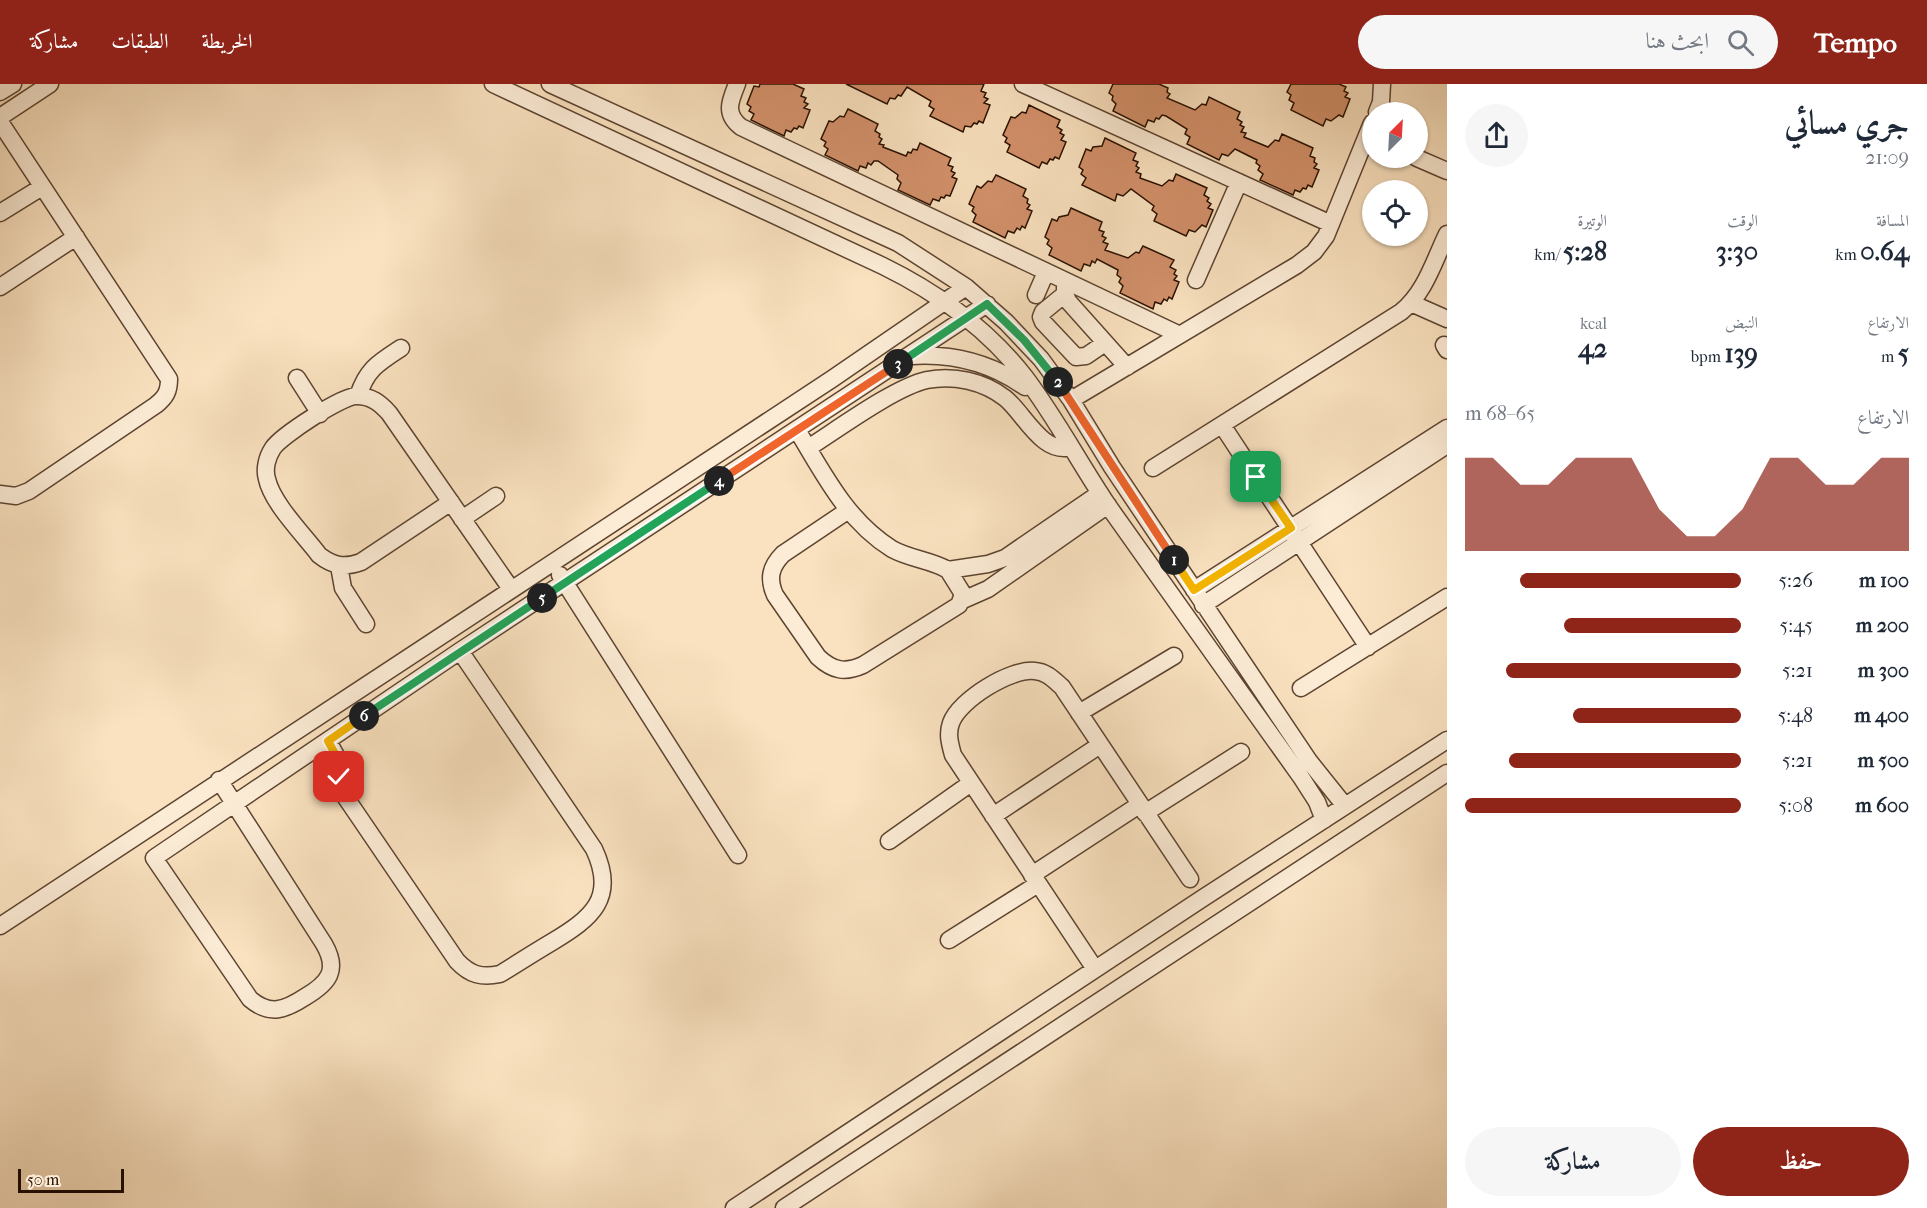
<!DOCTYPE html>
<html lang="ar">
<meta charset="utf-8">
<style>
:root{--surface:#fff;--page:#f6f6f7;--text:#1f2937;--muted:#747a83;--accent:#8f2418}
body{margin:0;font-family:"IM FELL French Canon",Amiri,serif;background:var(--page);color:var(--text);direction:rtl;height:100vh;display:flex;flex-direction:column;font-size:22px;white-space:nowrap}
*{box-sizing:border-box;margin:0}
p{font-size:20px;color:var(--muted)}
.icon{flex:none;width:33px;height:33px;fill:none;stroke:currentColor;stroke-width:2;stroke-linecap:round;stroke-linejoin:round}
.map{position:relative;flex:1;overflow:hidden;direction:ltr}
.drawer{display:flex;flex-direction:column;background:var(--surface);width:480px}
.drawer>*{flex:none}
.needle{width:39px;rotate:24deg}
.buttons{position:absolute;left:1362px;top:18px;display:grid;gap:12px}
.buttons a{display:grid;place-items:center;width:66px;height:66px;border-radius:50%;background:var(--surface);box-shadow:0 2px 4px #0004;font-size:30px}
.scale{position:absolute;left:18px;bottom:15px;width:106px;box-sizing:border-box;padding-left:6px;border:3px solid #291000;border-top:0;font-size:16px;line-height:21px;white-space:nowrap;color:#291000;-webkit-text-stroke:4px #fcecd6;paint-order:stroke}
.pin{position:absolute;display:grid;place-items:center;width:51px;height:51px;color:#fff;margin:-26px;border-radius:12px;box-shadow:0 3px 9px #0006}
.km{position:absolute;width:30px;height:30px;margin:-15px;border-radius:50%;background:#222;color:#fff;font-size:16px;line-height:30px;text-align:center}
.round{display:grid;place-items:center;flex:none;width:63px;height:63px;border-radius:32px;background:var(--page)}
.head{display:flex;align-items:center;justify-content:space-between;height:102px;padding:0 18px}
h1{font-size:33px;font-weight:800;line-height:45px}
.metrics{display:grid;grid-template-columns:repeat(3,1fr);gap:9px;height:102px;padding:6px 18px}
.metrics div{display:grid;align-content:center}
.metrics b{font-size:26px;font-weight:800}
.metrics small{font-size:16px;font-weight:400}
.metrics p{font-size:16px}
.chart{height:168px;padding:12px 18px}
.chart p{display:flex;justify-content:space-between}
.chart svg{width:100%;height:108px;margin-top:6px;fill:var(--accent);opacity:.7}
.primary-button{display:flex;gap:12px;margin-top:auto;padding:12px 18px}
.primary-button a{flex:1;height:69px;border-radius:36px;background:var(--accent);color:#fff;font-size:24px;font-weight:800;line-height:69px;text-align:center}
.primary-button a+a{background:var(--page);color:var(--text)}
ul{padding:0 18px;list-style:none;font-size:20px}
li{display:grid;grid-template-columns:96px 72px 1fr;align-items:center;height:45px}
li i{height:15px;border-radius:8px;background:var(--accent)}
header{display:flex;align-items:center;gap:36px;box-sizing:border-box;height:84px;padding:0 30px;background:var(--accent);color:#fff}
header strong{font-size:28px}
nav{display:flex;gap:33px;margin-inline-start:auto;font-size:21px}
.search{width:420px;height:54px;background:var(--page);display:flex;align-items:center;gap:15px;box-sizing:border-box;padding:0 21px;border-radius:33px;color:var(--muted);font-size:22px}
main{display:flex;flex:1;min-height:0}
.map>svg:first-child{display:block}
</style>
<header>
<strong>Tempo</strong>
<div class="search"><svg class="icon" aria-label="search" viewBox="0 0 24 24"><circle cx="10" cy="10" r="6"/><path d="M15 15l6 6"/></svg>ابحث هنا</div>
<nav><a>الخريطة</a><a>الطبقات</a><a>مشاركة</a></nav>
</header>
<main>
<section class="drawer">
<div class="head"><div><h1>جري مسائي</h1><p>21:09</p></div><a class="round"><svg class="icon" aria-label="share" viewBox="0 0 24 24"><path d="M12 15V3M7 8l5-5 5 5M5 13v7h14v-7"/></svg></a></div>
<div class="metrics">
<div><p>المسافة</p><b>0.64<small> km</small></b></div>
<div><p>الوقت</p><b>3:30</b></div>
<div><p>الوتيرة</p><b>5:28<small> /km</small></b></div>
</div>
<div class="metrics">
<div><p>الارتفاع</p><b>5<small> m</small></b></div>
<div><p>النبض</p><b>139<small> bpm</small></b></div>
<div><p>kcal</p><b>42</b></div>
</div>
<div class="chart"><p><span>الارتفاع</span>65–68 m</p>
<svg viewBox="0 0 160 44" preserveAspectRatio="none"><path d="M0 44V6L10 6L20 17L30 17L40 6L50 6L60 6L70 27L80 38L90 38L100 27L110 6L120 6L130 17L140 17L150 6L160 6V44z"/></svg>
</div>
<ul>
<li><b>100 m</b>5:26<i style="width:80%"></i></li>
<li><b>200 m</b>5:45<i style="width:64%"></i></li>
<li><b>300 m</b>5:21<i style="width:85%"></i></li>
<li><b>400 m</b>5:48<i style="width:61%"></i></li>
<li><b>500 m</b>5:21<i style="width:84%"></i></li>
<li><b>600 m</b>5:08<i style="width:100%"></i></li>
</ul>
<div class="primary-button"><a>حفظ</a><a>مشاركة</a></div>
</section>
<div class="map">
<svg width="1447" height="1124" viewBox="0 0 1447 1124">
<rect width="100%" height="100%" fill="#fae2c0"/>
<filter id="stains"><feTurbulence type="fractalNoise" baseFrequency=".00333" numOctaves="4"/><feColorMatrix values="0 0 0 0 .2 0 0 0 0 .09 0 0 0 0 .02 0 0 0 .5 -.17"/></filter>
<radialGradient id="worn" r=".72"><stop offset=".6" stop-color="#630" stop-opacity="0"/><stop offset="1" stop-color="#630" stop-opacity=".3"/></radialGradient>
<!-- building -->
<path fill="#d3916b" stroke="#291000" stroke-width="1.5" d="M760,0h33l11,5 -3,7 5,2 -2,4 4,2 -4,4 6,2 -7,18 -4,-2 -2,3 -3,-1 -3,4 -5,-2 -2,6 -33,-16 3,-6 -5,-3 2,-4 -4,-3 7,-18 5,1z
M846,0h138l-3,7 5,2 -2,4 4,2 -4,4 6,2 -7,18 -4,-2 -2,3 -3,-1 -3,4 -6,-1 -2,6 -33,-16 4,-7 -5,-3 2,-5 -24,-14 -6,9 -3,-1 -3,4 -5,-1 -3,6z
M1113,0h46l9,4 -1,4 3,2 -3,4 28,12 7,-6 4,1 3,-8 31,15 -3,7 5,3 -2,3 4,2 -3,5 5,1 -2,4 24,10 7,-7 4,1 3,-7 31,14 -3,8 5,2 -1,4 3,2 -3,4 5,2 -7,17 -4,-2 -2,4 -3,-1 -3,4 -5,-2 -2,5 -33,-15 3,-6 -5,-4 2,-4 -4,-3 1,-3 -22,-11 -7,7 -6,-2 -3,6 -32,-16 3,-7 -5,-3 2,-5 -21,-13 -4,-1 -3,4 -3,-1 -2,4 -6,-2 -3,7 -32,-16 3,-7 -4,-4 1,-4 -4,-3z
M1291,0h48l7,3 -2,4 4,2 -3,4 5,2 -7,18 -4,-2 -8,6 -5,-2 -3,7 -32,-16 3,-7 -5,-3 2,-5 -4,-3z
M1029,21l31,15 -3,7 5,3 -2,3 4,2 -3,5 5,2 -7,17 -4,-2 -2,3 -3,-1 -3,5 -5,-2 -3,6 -32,-16 3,-7 -5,-3 2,-4 -4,-3 8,-18 4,1 7,-6 4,1z
M848,25l30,15 -3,7 5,3 -1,3 3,2 -3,5 5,1 -1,2 23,9 2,-4 3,1 2,-4 4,1 3,-7 31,15 -3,7 5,2 -2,4 4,2 -3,4 5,2 -7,17 -4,-1 -2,3 -3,-1 -2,4 -6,-2 -3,6 -32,-15 3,-7 -4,-4 1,-4 -20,-14h-4l-3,4 -3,-2 -2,5 -6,-2 -2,5 -33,-16 3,-6 -4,-3 2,-4 -5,-3 8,-18 4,1 7,-6 4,1z
M1105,54l31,15 -3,7 5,2 -2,4 3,2 -3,4 5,2 -1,4 22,8 7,-6 4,1 3,-7 31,14 -3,7 5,3 -2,3 4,3 -3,4 5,2 -7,17 -4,-2 -7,7 -6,-2 -3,6 -32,-15 3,-7 -5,-4 2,-4 -23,-17 -8,7 -6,-2 -2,7 -33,-16 4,-7 -5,-4 2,-4 -4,-3 7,-18 5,2 2,-4 9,-1z
M996,91l30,14 -3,7 5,3 -1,4 3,2 -3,4 5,2 -7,17 -3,-2 -2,4 -3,-2 -3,5 -6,-2 -3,7 -32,-16 3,-7 -4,-4 2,-4 -5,-3 8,-18 4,2 7,-7 4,1z
M1071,124l31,14 -3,8 5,2 -2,4 4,2 -3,4 5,2 -3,6 23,8 8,-6 3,1 4,-7 31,14 -4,7 6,3 -2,4 3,2 -3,4 5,2 -7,17 -3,-2 -2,4 -3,-2 -3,5 -6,-2 -2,7 -33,-16 3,-7 -4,-4 2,-4 -4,-3 1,-5 -21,-11 -2,4 -3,-2 -2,5 -6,-2 -3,7 -32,-16 3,-7 -5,-4 2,-4 -4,-3 7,-18 5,2 2,-4 9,-2z"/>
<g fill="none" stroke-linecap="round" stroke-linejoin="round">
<defs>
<path id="minor" d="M493,0l390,182c55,27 104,62 142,111 31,41 55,87 84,130 63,90 128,180 192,270l16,25 7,18
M550,0l348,159 68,44 40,35 35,37 30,41 41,67 197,294 36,45
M737,0c-7,17 -13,30 4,43l439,208
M1023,0l308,140
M0,8l13,-8
M1377,28l4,-10 1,-18
M0,33l50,-33
M0,38l169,257c0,12 -3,18 -13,26l-127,86 -13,5 -16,-2
M1417,74l30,13
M0,129l42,-26
M1196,196l43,-98
M1065,200v10l3,7 59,66
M0,203l76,-50
M1065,210l-22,18 -2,5 2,5 33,35 10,-1 19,-13
M1036,211l10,-23
M1411,219l36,16
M1444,261l3,5
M911,272c43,-3 80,7 114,31
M297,294l23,36
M358,312c9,-27 20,-33 43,-48
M1071,316l226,-135 17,-13 12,-16 46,-113
M1222,341l146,222
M797,346c27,44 49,90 95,119 18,10 39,11 56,21l15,24 -4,11 -96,60c-18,8 -30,6 -45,-8l-43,-62c-7,-16 -5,-28 8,-41l64,-43
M808,364c30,-19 87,-61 119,-68 27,-5 56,1 78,18 19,15 37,57 66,49
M1153,384l248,-156c24,-19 33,-51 46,-78
M451,418l-90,60c-17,6 -28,4 -42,-7 -15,-20 -47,-52 -52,-76 -3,-10 0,-22 6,-31 8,-12 70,-53 84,-52 14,0 23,7 32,17l122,176
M462,435l34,-23
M339,482l4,22 23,36
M948,486l40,-6 17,-6 95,-65
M560,491l178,280
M1194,506l253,-162
M963,516l25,-11 120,-84
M1203,521l244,-160
M1301,604l146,-91
M1079,629l95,-57
M328,657l11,20v21l3,10 115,169c13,14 25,17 43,13 18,-11 35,-22 52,-32 40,-24 65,-44 42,-93l-134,-198
M219,696l105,164c15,26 5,39 -19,53 -20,13 -35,19 -55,2l-96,-141 306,-207 527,-347
M1145,729l96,-61
M993,732l107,-71
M889,757l82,-58
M1032,791l107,-70
M0,842l832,-547 134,-92
M949,856l89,-56
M1095,885l-142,-214c-3,-11 -6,-21 -2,-32 8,-23 60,-55 84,-52 12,1 19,9 27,16l128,192
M734,1124l469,-310 244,-158
M784,1124l663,-435"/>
</defs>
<!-- minor casing -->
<use href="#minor" stroke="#5d4430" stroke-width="19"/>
<!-- minor -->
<use href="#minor" stroke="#fcecd6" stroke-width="16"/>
</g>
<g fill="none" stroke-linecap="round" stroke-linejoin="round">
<defs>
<path id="split-1" d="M1174,476l20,30 97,-62 -35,-51"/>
<path id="split-2" d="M1058,298l116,178"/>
<path id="split-3" d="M898,280l89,-60 37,36 34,42"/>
<path id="split-4" d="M719,397l179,-117"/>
<path id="split-5" d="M542,514l177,-117"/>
<path id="split-6" d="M364,632l178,-118"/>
<path id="split-7" d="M339,693v-16l-11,-20 36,-25"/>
</defs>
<!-- split-1 casing -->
<use href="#split-1" stroke="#fff" stroke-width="12"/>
<!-- split-2 casing -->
<use href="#split-2" stroke="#fff" stroke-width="12"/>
<!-- split-3 casing -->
<use href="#split-3" stroke="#fff" stroke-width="12"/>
<!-- split-4 casing -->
<use href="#split-4" stroke="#fff" stroke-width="12"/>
<!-- split-5 casing -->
<use href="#split-5" stroke="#fff" stroke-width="12"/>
<!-- split-6 casing -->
<use href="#split-6" stroke="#fff" stroke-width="12"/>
<!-- split-7 casing -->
<use href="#split-7" stroke="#fff" stroke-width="12"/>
<!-- split-1 -->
<use href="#split-1" stroke="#f5b400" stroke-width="8"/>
<!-- split-2 -->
<use href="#split-2" stroke="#f0652b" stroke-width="8"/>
<!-- split-3 -->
<use href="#split-3" stroke="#22a559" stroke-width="8"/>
<!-- split-4 -->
<use href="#split-4" stroke="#f0652b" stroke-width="8"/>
<!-- split-5 -->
<use href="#split-5" stroke="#22a559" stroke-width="8"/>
<!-- split-6 -->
<use href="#split-6" stroke="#22a559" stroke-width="8"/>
<!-- split-7 -->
<use href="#split-7" stroke="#f5b400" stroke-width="8"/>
</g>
<rect width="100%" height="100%" filter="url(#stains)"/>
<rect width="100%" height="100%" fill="url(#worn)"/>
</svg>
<div class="buttons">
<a><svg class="needle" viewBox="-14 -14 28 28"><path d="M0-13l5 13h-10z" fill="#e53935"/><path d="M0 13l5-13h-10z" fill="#747a83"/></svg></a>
<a><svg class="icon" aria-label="locate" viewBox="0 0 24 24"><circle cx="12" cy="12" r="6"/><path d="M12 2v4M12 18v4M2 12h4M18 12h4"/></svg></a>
</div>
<div class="scale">50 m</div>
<div class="pin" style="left:1256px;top:393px;background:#1e9e55"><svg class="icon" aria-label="arrive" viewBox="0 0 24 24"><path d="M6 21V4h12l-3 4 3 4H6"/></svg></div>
<div class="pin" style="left:339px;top:693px;background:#d93025"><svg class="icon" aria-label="check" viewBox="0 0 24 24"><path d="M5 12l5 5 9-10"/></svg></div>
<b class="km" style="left:1174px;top:476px">1</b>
<b class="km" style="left:1058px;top:298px">2</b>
<b class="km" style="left:898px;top:280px">3</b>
<b class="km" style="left:719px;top:397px">4</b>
<b class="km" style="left:542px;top:514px">5</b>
<b class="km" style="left:364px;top:632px">6</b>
</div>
</main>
